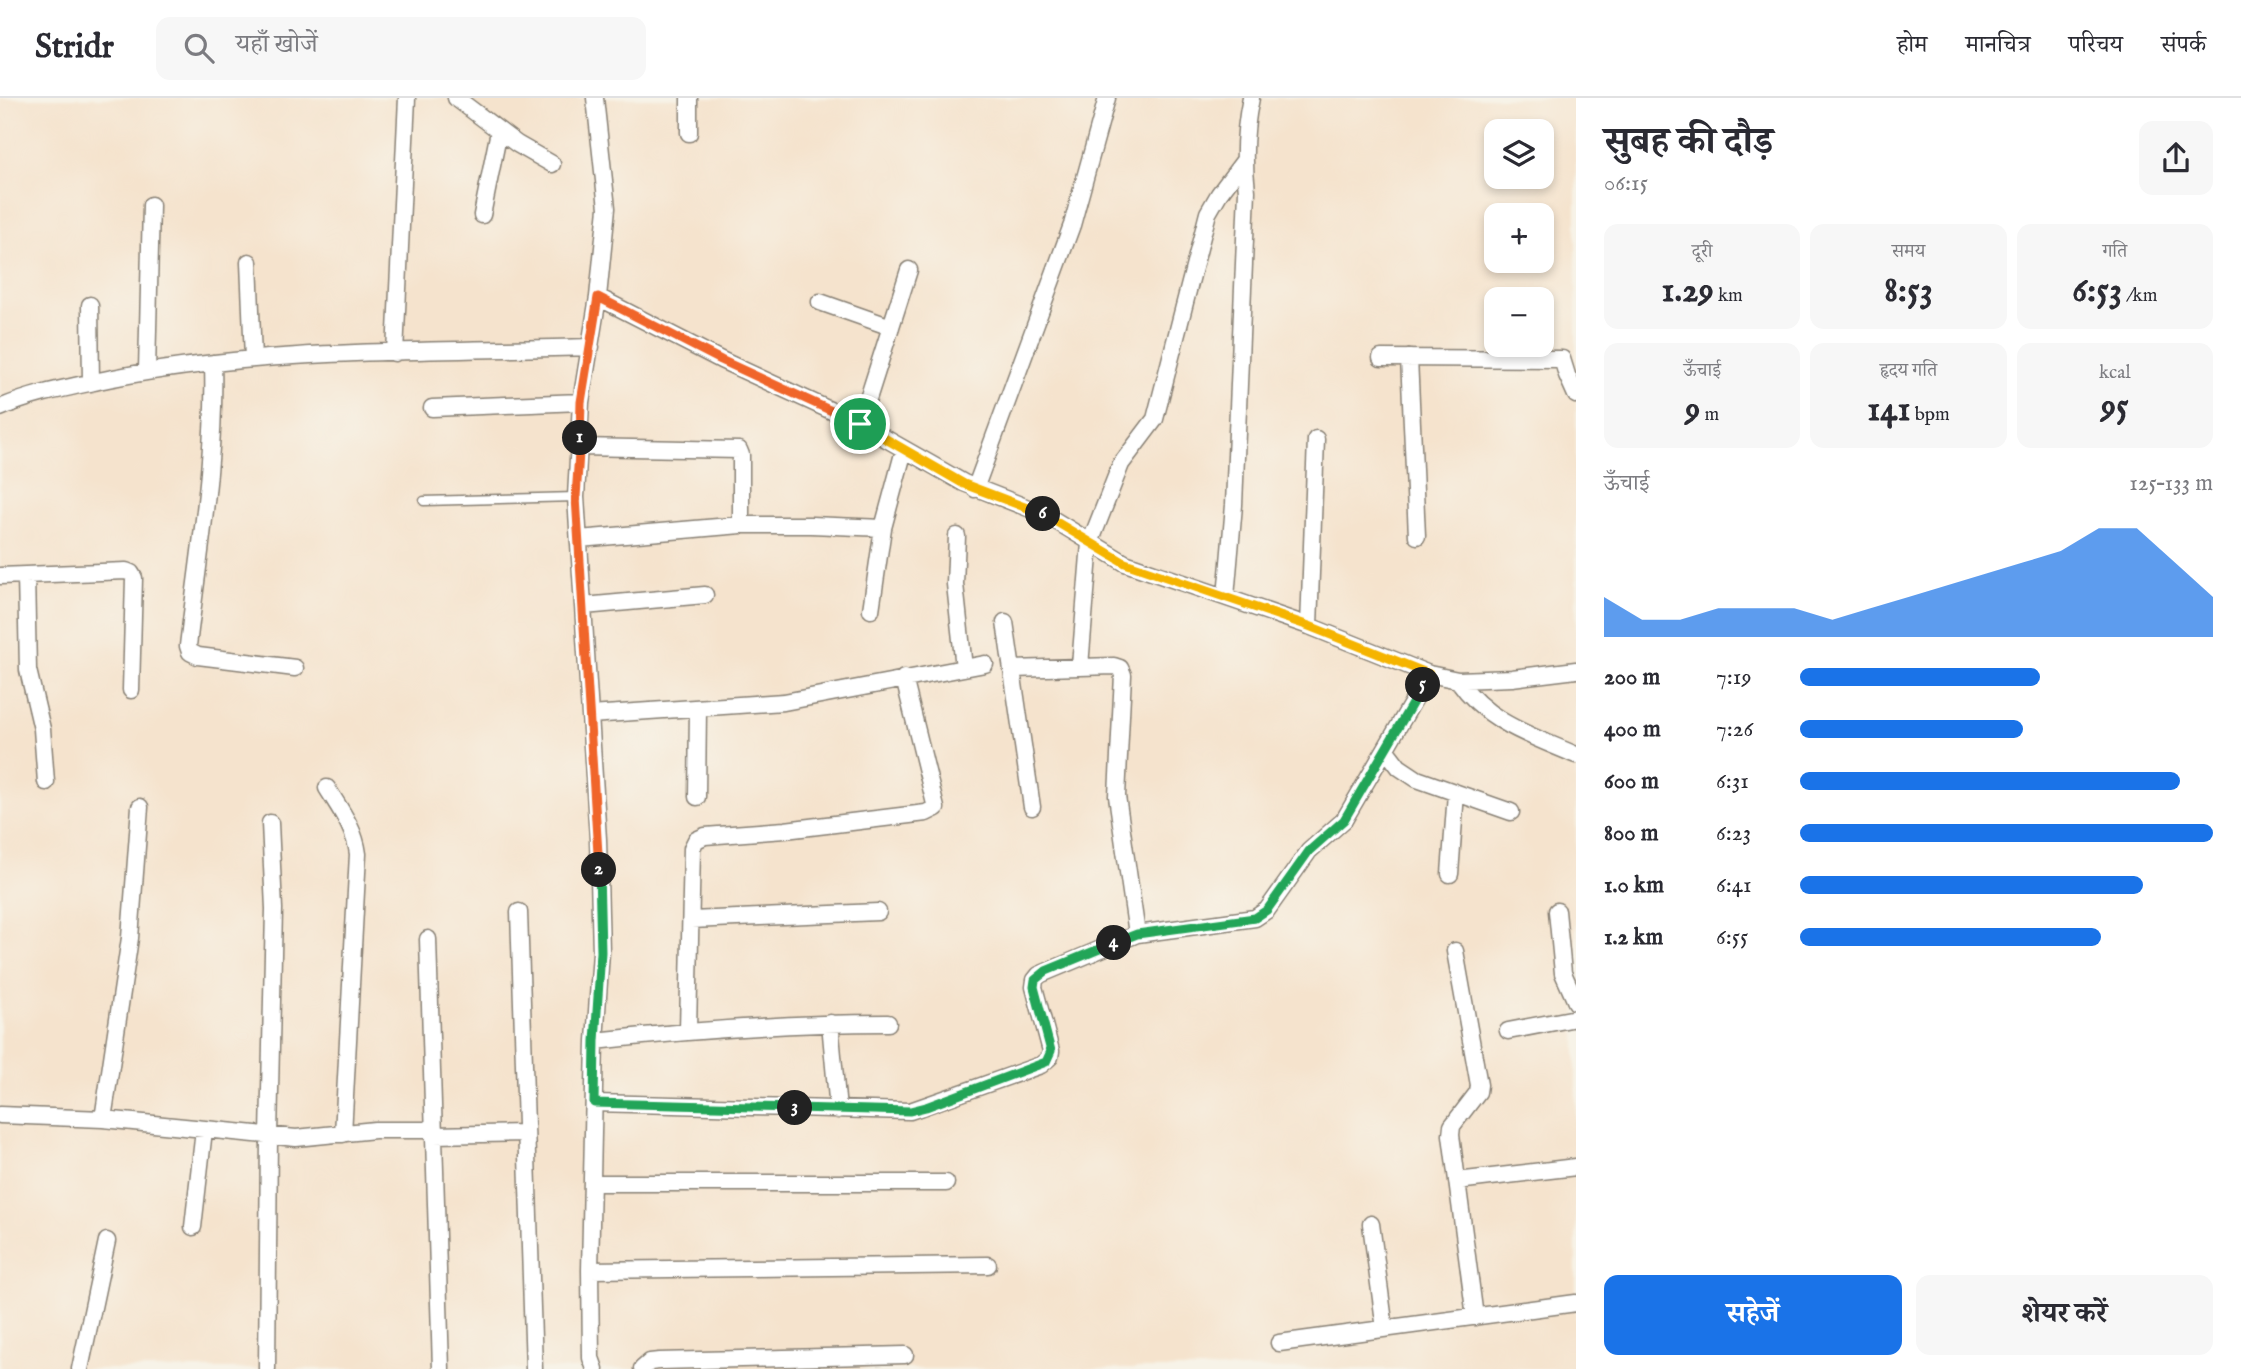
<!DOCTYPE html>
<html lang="hi">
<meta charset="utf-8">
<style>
:root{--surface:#fff;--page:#f7f7f7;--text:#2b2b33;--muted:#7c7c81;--line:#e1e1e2;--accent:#1a73e8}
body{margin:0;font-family:"IM FELL English","Noto Serif Devanagari",serif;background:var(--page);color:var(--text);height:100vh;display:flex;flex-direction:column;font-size:26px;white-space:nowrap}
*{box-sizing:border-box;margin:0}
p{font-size:23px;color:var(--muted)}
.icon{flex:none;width:38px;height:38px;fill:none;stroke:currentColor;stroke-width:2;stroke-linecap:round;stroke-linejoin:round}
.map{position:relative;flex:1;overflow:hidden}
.details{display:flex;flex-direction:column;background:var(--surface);width:665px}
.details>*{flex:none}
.tools{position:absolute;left:1484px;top:21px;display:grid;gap:14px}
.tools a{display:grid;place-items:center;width:70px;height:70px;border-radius:14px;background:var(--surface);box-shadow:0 4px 10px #0003;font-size:35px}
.pin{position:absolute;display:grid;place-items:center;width:60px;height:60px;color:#fff;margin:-30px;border:4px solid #fff;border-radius:50%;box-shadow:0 2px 7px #0007}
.km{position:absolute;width:35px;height:35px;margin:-18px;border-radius:50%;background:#222;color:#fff;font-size:19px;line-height:35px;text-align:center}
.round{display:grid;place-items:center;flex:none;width:74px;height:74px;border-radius:14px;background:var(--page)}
.head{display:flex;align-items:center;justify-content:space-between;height:119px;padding:0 28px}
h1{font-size:38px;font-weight:700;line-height:52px}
.stats{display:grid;grid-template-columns:repeat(3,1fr);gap:10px;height:119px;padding:7px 28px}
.stats div{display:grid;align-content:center;border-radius:14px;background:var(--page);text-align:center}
.stats b{font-size:35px;font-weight:700}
.stats small{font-size:19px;font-weight:400}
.stats p{font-size:19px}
.chart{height:196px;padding:14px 28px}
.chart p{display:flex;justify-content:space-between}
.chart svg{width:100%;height:126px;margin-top:7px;fill:var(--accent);opacity:.7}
.button{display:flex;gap:14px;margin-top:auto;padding:14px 28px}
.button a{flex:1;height:80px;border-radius:14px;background:var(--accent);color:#fff;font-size:28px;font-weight:700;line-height:80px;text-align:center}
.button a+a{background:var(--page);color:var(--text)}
ul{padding:0 28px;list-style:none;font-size:23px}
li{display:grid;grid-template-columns:112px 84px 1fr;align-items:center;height:52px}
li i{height:18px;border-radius:9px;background:var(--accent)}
header{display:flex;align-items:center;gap:42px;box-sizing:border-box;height:98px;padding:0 35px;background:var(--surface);border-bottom:2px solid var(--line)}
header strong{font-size:33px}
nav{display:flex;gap:38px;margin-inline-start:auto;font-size:24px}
.search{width:490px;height:63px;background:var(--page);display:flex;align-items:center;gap:18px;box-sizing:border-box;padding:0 24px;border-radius:14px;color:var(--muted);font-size:26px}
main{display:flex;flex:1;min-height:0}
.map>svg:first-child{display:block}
</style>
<header>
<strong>Stridr</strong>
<div class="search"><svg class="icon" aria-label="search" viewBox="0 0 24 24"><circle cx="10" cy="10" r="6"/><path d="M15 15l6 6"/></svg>यहाँ खोजें</div>
<nav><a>होम</a><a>मानचित्र</a><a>परिचय</a><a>संपर्क</a></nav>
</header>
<main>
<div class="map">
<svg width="1576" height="1271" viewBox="0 0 1576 1271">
<rect width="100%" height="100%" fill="#f7f3e8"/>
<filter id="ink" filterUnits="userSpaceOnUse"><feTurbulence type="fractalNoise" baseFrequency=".0143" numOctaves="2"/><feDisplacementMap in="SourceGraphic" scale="14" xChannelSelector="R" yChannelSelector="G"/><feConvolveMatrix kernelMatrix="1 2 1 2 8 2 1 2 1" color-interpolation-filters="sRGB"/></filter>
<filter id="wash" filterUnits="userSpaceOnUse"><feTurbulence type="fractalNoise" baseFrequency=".00686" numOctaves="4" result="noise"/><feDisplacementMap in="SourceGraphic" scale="28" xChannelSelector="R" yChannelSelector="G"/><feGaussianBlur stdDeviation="1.57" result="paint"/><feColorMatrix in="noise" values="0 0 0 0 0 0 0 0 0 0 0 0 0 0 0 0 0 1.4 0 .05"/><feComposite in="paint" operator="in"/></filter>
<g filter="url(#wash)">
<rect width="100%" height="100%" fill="#f5e3cd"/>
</g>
<g filter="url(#ink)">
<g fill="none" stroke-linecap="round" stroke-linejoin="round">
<defs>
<path id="lane" d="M424,403l152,-4"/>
<path id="street" d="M456,0l61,46 35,20
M689,35v-35
M482,117l17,-84
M249,164l4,97
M598,199l123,63 139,64 104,59 82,32 79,48 184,63 120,48 29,6 54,-2 64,-8
M820,204l71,25
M90,207l1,78
M395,255l12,-255
M1381,260l181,1 5,16 9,20
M1409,260l8,178
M213,265c3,94 -14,189 -25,283l2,6 8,4 97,12
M147,273l4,-166
M0,310c35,-15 71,-21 108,-29 156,-31 324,-27 483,-32
M432,310l149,-6
M860,326l49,-154
M579,349l160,3 2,5v70
M975,391l97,-264 35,-127
M957,438l-2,48 9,84
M579,441l162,-14h70l72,3
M26,477l2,95 14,59 4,53
M0,478l126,-5 5,2 3,5 -3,112
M1226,499l8,-92 13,-314c-4,-33 -3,-61 4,-93
M584,508l121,-11
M871,512l12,-82 21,-78
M1005,524l27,185
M1309,528l7,-187
M1080,568l10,-123 31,-79 34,-45 53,-206 11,-19 24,-32
M1012,571l102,-3 6,2 3,7 -6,121 20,138
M1458,582c30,43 72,55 118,75
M590,617l194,-13 201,-38
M1386,652l13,17 18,12 94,33
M327,690c13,21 28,41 31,66l-15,280
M697,699l1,-89
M1450,776l6,-81
M1557,813l6,62 13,29
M519,814l15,457
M691,822l187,-8
M428,841l13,430
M1455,853l24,134 -1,7 -26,34 -1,9 24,182
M830,925l8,87
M688,932l4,-182 4,-8 9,-4 80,-6 141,-17 10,-5 -32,-130
M1508,933l68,-13
M595,943c98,-11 195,-18 293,-18
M594,1005l316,8 131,-46 9,-8 1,-6 -17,-64 1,-7 4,-5 98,-41 118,-16 12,-8 42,-59 35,-31 85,-146
M0,1017l103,4 193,19 79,-8h59
M103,1021l27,-181 10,-131
M434,1037l91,-2
M1457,1083l119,-14
M592,1085h354
M1371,1126l14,105
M193,1129l11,-97
M590,1172l398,-5
M1279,1245l297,-40
M80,1271l27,-128
M267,1271l2,-233 5,-227 -4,-86
M595,1271l-4,-11 -1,-88 5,-229 6,-89 -3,-113 -22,-342 5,-95 17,-105 9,-89 -12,-110
M642,1271l8,-7 9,-1 246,-6"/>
</defs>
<!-- lane casing -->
<use href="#lane" stroke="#888074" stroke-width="11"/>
<!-- street casing -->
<use href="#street" stroke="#888074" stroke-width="19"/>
<!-- lane -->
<use href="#lane" stroke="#fff" stroke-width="8"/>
<!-- street -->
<use href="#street" stroke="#fff" stroke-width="16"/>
</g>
</g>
<g fill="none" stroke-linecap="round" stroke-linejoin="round" filter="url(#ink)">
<defs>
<path id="split-1" d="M580,340l1,-36 17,-105 123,63 139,64"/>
<path id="split-2" d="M580,340l-4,59 23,373"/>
<path id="split-3" d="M599,772l2,82 -6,89 -1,62 201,5"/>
<path id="split-4" d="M795,1010l115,3 16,-4 120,-45 5,-11 -17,-64 1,-7 11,-9 68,-28"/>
<path id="split-5" d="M1114,845l23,-9 118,-16 12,-8 42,-59 35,-31 79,-135"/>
<path id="split-6" d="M1043,416l82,49 184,63 120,48 -6,11"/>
<path id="split-7" d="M860,326l104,60 79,30"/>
</defs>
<!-- split-1 casing -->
<use href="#split-1" stroke="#fff" stroke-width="14"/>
<!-- split-2 casing -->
<use href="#split-2" stroke="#fff" stroke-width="14"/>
<!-- split-3 casing -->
<use href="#split-3" stroke="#fff" stroke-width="14"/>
<!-- split-4 casing -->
<use href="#split-4" stroke="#fff" stroke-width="14"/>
<!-- split-5 casing -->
<use href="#split-5" stroke="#fff" stroke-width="14"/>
<!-- split-6 casing -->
<use href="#split-6" stroke="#fff" stroke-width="14"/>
<!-- split-7 casing -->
<use href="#split-7" stroke="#fff" stroke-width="14"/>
<!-- split-1 -->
<use href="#split-1" stroke="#f0652b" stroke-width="9"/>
<!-- split-2 -->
<use href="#split-2" stroke="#f0652b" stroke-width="9"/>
<!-- split-3 -->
<use href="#split-3" stroke="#22a559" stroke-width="9"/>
<!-- split-4 -->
<use href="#split-4" stroke="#22a559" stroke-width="9"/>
<!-- split-5 -->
<use href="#split-5" stroke="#22a559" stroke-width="9"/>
<!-- split-6 -->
<use href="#split-6" stroke="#f5b400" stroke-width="9"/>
<!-- split-7 -->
<use href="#split-7" stroke="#f5b400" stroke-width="9"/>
</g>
</svg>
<div class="tools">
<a><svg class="icon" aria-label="layers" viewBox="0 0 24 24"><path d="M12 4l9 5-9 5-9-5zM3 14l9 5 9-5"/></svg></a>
<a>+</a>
<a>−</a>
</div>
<div class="pin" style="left:860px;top:326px;background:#1e9e55"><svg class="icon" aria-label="arrive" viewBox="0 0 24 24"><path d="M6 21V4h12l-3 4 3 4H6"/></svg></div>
<b class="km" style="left:580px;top:340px">1</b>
<b class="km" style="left:599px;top:772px">2</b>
<b class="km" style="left:795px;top:1010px">3</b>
<b class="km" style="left:1114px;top:845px">4</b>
<b class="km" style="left:1423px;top:587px">5</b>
<b class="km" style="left:1043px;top:416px">6</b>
</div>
<section class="details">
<div class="head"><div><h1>सुबह की दौड़</h1><p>06:15</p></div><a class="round"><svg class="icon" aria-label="share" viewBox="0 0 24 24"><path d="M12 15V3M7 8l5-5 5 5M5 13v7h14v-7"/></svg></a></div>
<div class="stats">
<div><p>दूरी</p><b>1.29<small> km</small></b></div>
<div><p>समय</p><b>8:53</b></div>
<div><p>गति</p><b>6:53<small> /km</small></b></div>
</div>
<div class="stats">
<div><p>ऊँचाई</p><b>9<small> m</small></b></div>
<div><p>हृदय गति</p><b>141<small> bpm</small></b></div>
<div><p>kcal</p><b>95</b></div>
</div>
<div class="chart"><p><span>ऊँचाई</span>125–133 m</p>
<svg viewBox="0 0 160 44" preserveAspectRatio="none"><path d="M0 44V30L10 38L20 38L30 34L40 34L50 34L60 38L70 34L80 30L90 26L100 22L110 18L120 14L130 6L140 6L150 18L160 30V44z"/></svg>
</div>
<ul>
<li><b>200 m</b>7:19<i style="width:58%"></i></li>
<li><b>400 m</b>7:26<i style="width:54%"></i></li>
<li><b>600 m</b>6:31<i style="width:92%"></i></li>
<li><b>800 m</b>6:23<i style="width:100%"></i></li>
<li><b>1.0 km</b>6:41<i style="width:83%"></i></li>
<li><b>1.2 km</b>6:55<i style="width:73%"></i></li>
</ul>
<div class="button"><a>सहेजें</a><a>शेयर करें</a></div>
</section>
</main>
